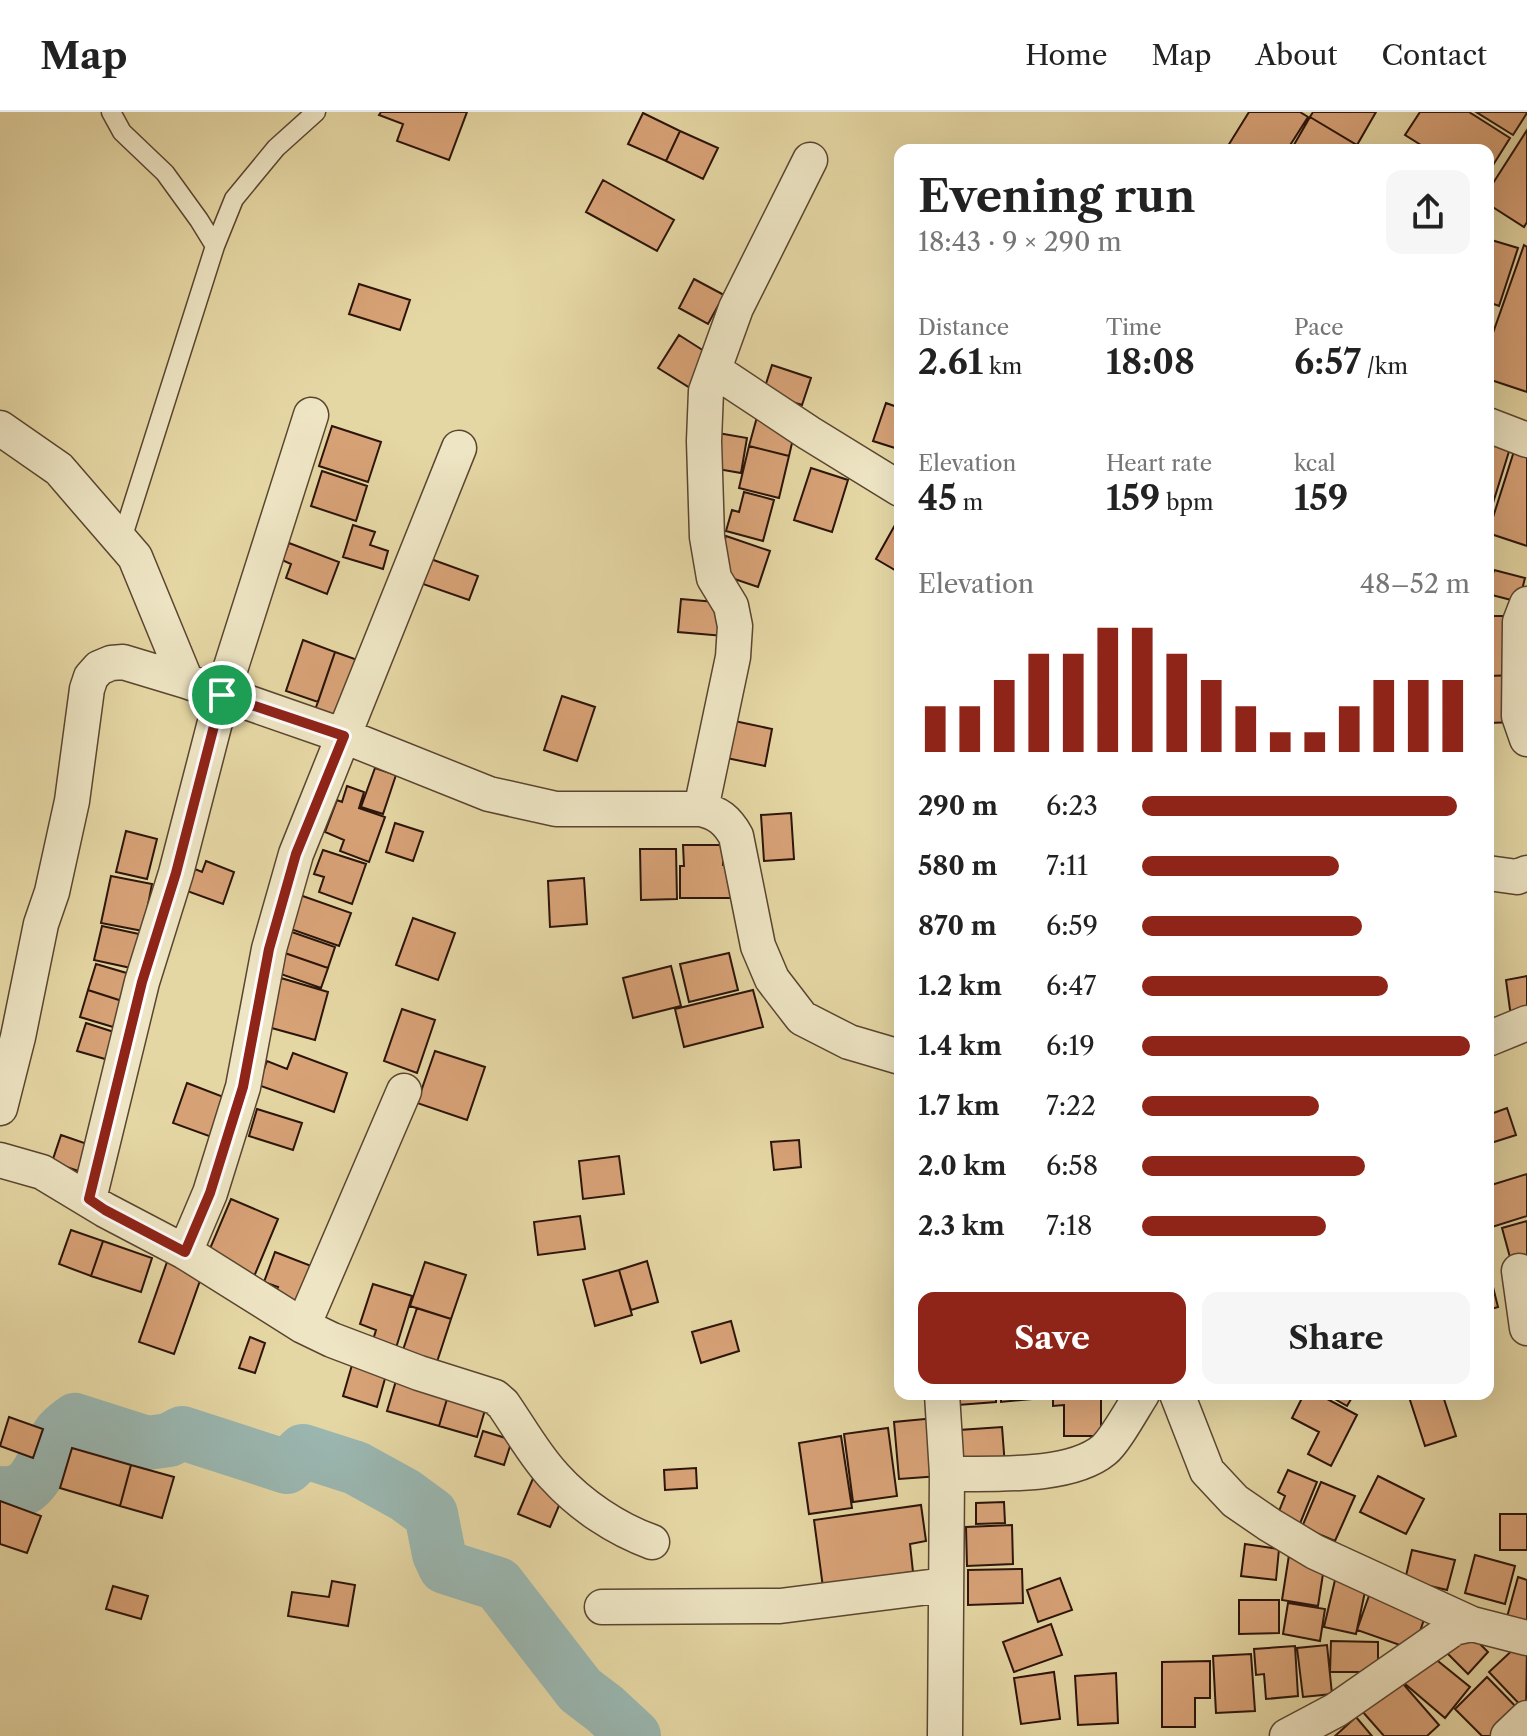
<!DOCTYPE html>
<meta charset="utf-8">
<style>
:root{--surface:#fff;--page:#f6f6f6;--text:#222;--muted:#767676;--line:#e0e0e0;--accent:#8f2418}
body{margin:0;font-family:"Libre Caslon Text",serif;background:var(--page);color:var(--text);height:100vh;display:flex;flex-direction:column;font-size:30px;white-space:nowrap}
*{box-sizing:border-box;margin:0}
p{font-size:26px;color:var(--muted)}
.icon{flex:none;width:44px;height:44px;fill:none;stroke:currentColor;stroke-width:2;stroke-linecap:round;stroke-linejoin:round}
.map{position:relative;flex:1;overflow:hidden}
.drawer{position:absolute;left:894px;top:32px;width:600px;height:1256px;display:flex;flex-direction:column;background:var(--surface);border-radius:16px;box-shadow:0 8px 32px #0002}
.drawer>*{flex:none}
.pin{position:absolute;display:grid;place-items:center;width:68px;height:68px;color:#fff;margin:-34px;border:4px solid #fff;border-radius:50%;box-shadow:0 2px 8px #0007}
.round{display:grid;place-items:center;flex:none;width:84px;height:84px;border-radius:16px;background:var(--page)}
.overview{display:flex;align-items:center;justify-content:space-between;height:136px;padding:0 24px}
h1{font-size:44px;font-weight:700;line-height:60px}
.stats{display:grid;grid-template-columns:repeat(3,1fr);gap:12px;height:136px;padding:8px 24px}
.stats div{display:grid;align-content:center}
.stats b{font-size:34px;font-weight:700}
.stats small{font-size:22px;font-weight:400}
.stats p{font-size:22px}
.chart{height:224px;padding:16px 24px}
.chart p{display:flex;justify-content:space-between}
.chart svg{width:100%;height:144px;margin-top:8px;stroke:var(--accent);stroke-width:6}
.cta{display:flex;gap:16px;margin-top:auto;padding:16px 24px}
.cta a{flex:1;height:92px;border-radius:16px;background:var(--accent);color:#fff;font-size:32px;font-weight:700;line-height:92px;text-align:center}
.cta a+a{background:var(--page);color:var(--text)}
ul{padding:0 24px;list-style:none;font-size:26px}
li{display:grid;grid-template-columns:128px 96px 1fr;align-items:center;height:60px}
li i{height:20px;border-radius:10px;background:var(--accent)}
header{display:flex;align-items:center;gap:48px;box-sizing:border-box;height:112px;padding:0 40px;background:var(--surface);border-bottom:2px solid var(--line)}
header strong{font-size:38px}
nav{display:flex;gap:44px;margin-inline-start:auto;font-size:28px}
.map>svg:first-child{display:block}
</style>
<header>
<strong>Map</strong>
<nav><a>Home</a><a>Map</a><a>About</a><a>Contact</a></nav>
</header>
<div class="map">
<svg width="1527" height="1624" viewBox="0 0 1527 1624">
<rect width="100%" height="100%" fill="#e5d7a4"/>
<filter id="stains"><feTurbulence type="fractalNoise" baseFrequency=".0025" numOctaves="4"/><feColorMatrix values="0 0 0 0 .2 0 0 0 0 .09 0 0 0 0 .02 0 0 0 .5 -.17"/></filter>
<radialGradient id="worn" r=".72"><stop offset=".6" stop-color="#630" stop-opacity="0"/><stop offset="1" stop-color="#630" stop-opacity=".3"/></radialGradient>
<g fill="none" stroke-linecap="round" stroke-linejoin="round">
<!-- river -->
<path stroke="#9ab7b1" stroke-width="54" d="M0,1381c38,5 42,-37 60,-60 4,-5 10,-9 15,-13l72,23 22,-3 13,-7 105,34 16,-16 53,17 49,27 26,19 8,40 6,13 53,17 82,106 25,19 29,27"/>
</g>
<!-- building -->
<path fill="#d8a277" stroke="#2b140a" stroke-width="2" d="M381,0h86l-18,48 -52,-19 6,-17 -24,-9z
M1249,0h51l8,5 -21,33h-60l-1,-1z
M1313,0h63l-19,33 -47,-28z
M1420,0h49l41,26 -22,35v-23h-59l-24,-15z
M1476,0h51v1l-14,22z
M643,1l37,18 -14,30 -38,-17z
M1310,5l47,28 -3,5h-63z
M1527,18v92l-3,5 -36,-23v-13z
M680,19l38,17 -15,31 -37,-18z
M603,68l71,40 -17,31 -71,-39z
M1488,127l30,9 -19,58 -11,-4z
M1524,133l3,2v145l-39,-13v-32z
M694,167l30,16 -16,29 -29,-16z
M359,172l51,16 -10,30 -51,-16z
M679,223l36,23 -20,33 -37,-23z
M772,253l39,13 -9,27 -39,-12z
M886,291l14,5v34l-2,7 -25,-8z
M757,305l39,9 -7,30 -40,-10z
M332,314l49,16 -13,40 -49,-16z
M718,321l29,5 -6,35 -29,-5z
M1488,326l23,7 -23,74z
M749,334l40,10 -10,42 -40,-10z
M1515,336l12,4v94l-39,-13z
M811,356l37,12 -16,52 -38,-12z
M322,359l45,15 -11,35 -45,-15z
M744,380l30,8 -11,41 -37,-10 6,-21 7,2z
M900,404v57l-24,-14z
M353,413l22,7 -5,13 18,6 -5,18 -40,-12z
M726,424l44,15 -12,36 -44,-15z
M289,431l50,19 -12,32 -41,-16 5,-14 -9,-4z
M428,446l50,18 -9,24 -49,-17z
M1494,458l31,8 -6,24 -31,-8z
M681,487l46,4 -3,33 -46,-4z
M1488,504h28v59l-28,1z
M303,528l32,12 -17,50 -32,-11z
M335,540l31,11 -21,60 -31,-10z
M1516,563l1,47 -29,1v-47z
M562,584l33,11 -18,54 -33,-11z
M725,607l47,10 -7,37 -48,-10z
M375,656l21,7 -13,39 -22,-7z
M347,674l17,6 -5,16 26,9 -16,45 -29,-11 4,-11 -19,-8 12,-32 5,2z
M791,701l3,46 -30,2 -3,-46z
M395,711l28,9 -10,29 -27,-9z
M126,719l31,8 -10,40 -31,-7z
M683,733h40v20l9,-1v34h-52v-32h4z
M640,737h36l1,50 -36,1z
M323,738l43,14 -14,40 -33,-12 5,-15 -10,-3z
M206,749l28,11 -11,32 -36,-13 8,-22 7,3z
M111,764l41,8 -9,47 -42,-8z
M584,766l3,46 -37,3 -2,-46z
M297,782l54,19 -12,33 -54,-19z
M413,806l42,15 -17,47 -42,-15z
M102,814l37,8 -8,34 -37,-8z
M286,818l49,17 -7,21 -49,-17z
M279,839l49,17 -7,20 -49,-17z
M729,841l9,37 -49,12 -9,-38z
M96,852l34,10 -8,27 -34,-11z
M671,854l10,40 -48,12 -10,-40z
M1527,864v39l-16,2 -5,-37z
M281,866l47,14 -13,48 -47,-13z
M88,878l34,11 -9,26 -33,-10z
M753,878l10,37 -79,20 -9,-38z
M402,897l33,11 -18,53 -33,-12z
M86,911l34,11 -8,27 -35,-10z
M435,939l50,16 -18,53 -50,-17z
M293,941l54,20 -13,39 -76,-27 9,-24 20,8z
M187,971l47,18 -14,39 -47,-17z
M1507,996l9,27 -28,9v-29z
M257,997l45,14 -9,27 -44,-14z
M61,1023l35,12 -9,27 -35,-12z
M799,1028l2,27 -27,3 -3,-28z
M619,1044l5,38 -41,5 -4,-38z
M1527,1062v42l-35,11 -4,-15v-26z
M231,1087l47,20 -25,60 -47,-21z
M580,1104l5,33 -47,6 -4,-33z
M1527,1109v36l-16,4 -9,-33z
M71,1118l32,11 -12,35 -32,-12z
M103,1129l49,17 -11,34 -50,-16z
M275,1140l39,15 -13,36 -26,-10 3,-6 -14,-5z
M647,1149l11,41 -27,8 -12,-40z
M167,1150l35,13 -28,79 -35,-12z
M425,1150l41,13 -15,44 -41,-13z
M619,1158l13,45 -37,11 -12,-46z
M1492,1171l6,24 -10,3v-26z
M373,1172l39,12 -16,52 -23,-8 3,-10 -16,-6z
M417,1196l34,11 -16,49 -34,-12z
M731,1209l8,30 -38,12 -9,-31z
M250,1225l15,6 -10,30 -16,-5z
M354,1246l34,10 -11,39 -34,-11z
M398,1262l52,15 -11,37 -52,-15z
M450,1277l38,11 -11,37 -38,-11z
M957,1282h39v8l-38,3z
M1001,1282h41v4l-41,4z
M1053,1282h48v42h-37v-31l-11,1z
M1304,1282h14l39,21 -26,51 -23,-12 11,-22 -27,-14z
M1326,1282h28l-7,12z
M1408,1282h41l-6,2 13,40 -31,10z
M9,1305l34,12 -10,29 -33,-12z
M935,1306l5,58 -41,3 -5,-57z
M1002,1315l3,39 -43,4 -3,-40z
M888,1316l9,68 -44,6 -9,-68z
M483,1319l29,9 -8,25 -29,-9z
M841,1324l11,72 -43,6 -10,-71z
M72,1336l59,17 -11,41 -60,-18z
M131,1353l43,12 -12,41 -42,-12z
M696,1356l1,20 -32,2 -1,-20z
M1288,1358l29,12 -18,44 -22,-10 8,-20 -7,-4z
M534,1364l32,13 -16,38 -32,-13z
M1378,1364l46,23 -18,35 -46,-22z
M1321,1370l34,14 -20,45 -33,-14z
M0,1389l41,15 -14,37 -27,-9z
M1004,1390l1,21 -29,1v-21z
M921,1393l5,36 -16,3 3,28 -60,8 -29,15 -10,-75z
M1500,1402h27v36h-27z
M1012,1413l1,39 -46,2 -1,-39z
M1245,1432l34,5 -3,31 -35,-4z
M1412,1438l43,10 -8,30 -42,-10z
M1289,1443l36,6 -7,45 -36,-6z
M1475,1443l40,11 -10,38 -40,-11z
M1022,1457l1,34 -55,2v-35z
M1518,1465l9,3v43l-20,-6z
M1060,1466l12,32 -34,12 -11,-32z
M1335,1468l31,7 -10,47 -32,-7z
M332,1469l23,4 -7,41 -60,-10 4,-24 37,5z
M113,1474l35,10 -7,23 -35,-10z
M1371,1478l56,20 -13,40 -57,-20z
M1239,1488h40v33l-40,1z
M1288,1491l37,6 -5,32 -37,-7z
M1051,1512l11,31 -48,17 -11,-30z
M1464,1516l24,24 -20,22 -25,-25z
M1331,1529l47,1v30h-48z
M1519,1532l8,2 -1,65 -37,-39z
M1327,1533l5,49 -29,3 -6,-49z
M1295,1534l3,50 -32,3 -2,-25 -8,1 -2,-26z
M1428,1541l42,34 -25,31 -41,-35z
M1251,1542l4,57 -39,2 -3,-57z
M1210,1549v37h-15v29h-33v-65z
M1054,1560l6,47 -39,5 -7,-46z
M1116,1561l2,50 -40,2 -3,-49z
M1487,1565l36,37 -22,22h-19l-27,-27z
M1398,1566l41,47 -12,11h-43l-22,-25z
M1356,1605l16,19h-37z"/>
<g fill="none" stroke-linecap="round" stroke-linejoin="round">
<defs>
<path id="lane" d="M111,0l11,20 43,41 34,47 16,26 -94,296
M215,134l19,-47 42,-51 40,-36"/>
<path id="street" d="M714,258l95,63 91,56
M1488,313l39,15
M0,316l59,41 76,88 51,124
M1527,492l-7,18 -1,94 8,23
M701,697l32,-152 2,-31 -4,-20 -17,-28 -7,-41 -3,-96 2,-50 30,-83 74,-148
M1488,761l29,4 10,-4
M1488,927l39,-16
M0,996l18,-71 23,-113 11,-32 20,-91 15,-112 4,-12 8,-9 12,-5 12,-1 63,19 158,55 145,58 67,15h145c17,4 26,11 35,27l22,110 14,33 30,39 47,24 51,15
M0,1048l42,12 63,38 80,42 25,-59 33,-106 26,-138 27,-95 163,-406
M89,1087l53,-217 34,-109 46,-178 89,-280
M185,1140l118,74 29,14 87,33 76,24 8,7c16,23 32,52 51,72 26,29 62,53 98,66
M1519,1159l8,57
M303,1214l101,-235
M942,1282l5,80c43,-1 122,5 157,-24 11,-9 29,-42 38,-56
M1177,1282l30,77 28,30 35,24 45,27 157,72
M602,1495l178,-1 165,-21
M945,1624l2,-262
M1287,1624l49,-26 118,-82 18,-4 55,14
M1508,1624l19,-18"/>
</defs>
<!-- lane casing -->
<use href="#lane" stroke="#5a4530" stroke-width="21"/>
<!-- street casing -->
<use href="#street" stroke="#5a4530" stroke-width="37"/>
<!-- lane -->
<use href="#lane" stroke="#eee5c4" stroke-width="18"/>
<!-- street -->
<use href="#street" stroke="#eee5c4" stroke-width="34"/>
</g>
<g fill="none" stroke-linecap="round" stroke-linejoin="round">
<defs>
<path id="route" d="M222,583l122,41 -48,118 -27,95 -26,138 -33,106 -25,59 -80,-42 -16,-11 53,-217 34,-109z"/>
</defs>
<!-- route casing -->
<use href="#route" stroke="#fff" stroke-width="16"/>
<!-- route -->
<use href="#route" stroke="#8f2418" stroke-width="10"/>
</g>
<rect width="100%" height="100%" filter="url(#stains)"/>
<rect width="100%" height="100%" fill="url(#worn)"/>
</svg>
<div class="pin" style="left:222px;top:583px;background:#1e9e55"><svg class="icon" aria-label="arrive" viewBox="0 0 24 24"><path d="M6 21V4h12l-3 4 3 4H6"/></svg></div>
<section class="drawer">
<div class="overview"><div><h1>Evening run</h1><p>18:43 · 9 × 290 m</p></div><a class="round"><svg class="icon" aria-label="share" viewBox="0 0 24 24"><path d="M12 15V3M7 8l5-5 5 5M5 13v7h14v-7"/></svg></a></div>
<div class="stats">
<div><p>Distance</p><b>2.61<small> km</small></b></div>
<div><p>Time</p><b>18:08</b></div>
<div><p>Pace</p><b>6:57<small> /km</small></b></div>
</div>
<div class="stats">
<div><p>Elevation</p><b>45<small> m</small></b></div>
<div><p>Heart rate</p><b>159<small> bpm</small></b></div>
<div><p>kcal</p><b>159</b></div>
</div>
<div class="chart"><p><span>Elevation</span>48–52 m</p>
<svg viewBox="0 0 160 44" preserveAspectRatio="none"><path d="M5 44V30M15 44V30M25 44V22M35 44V14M45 44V14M55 44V6M65 44V6M75 44V14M85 44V22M95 44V30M105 44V38M115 44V38M125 44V30M135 44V22M145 44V22M155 44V22"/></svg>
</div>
<ul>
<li><b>290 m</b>6:23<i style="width:96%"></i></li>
<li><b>580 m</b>7:11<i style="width:60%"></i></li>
<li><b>870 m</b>6:59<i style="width:67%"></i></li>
<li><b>1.2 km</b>6:47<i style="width:75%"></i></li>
<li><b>1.4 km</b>6:19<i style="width:100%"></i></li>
<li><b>1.7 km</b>7:22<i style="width:54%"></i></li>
<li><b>2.0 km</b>6:58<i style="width:68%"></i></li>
<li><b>2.3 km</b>7:18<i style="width:56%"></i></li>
</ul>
<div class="cta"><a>Save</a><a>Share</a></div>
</section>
</div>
